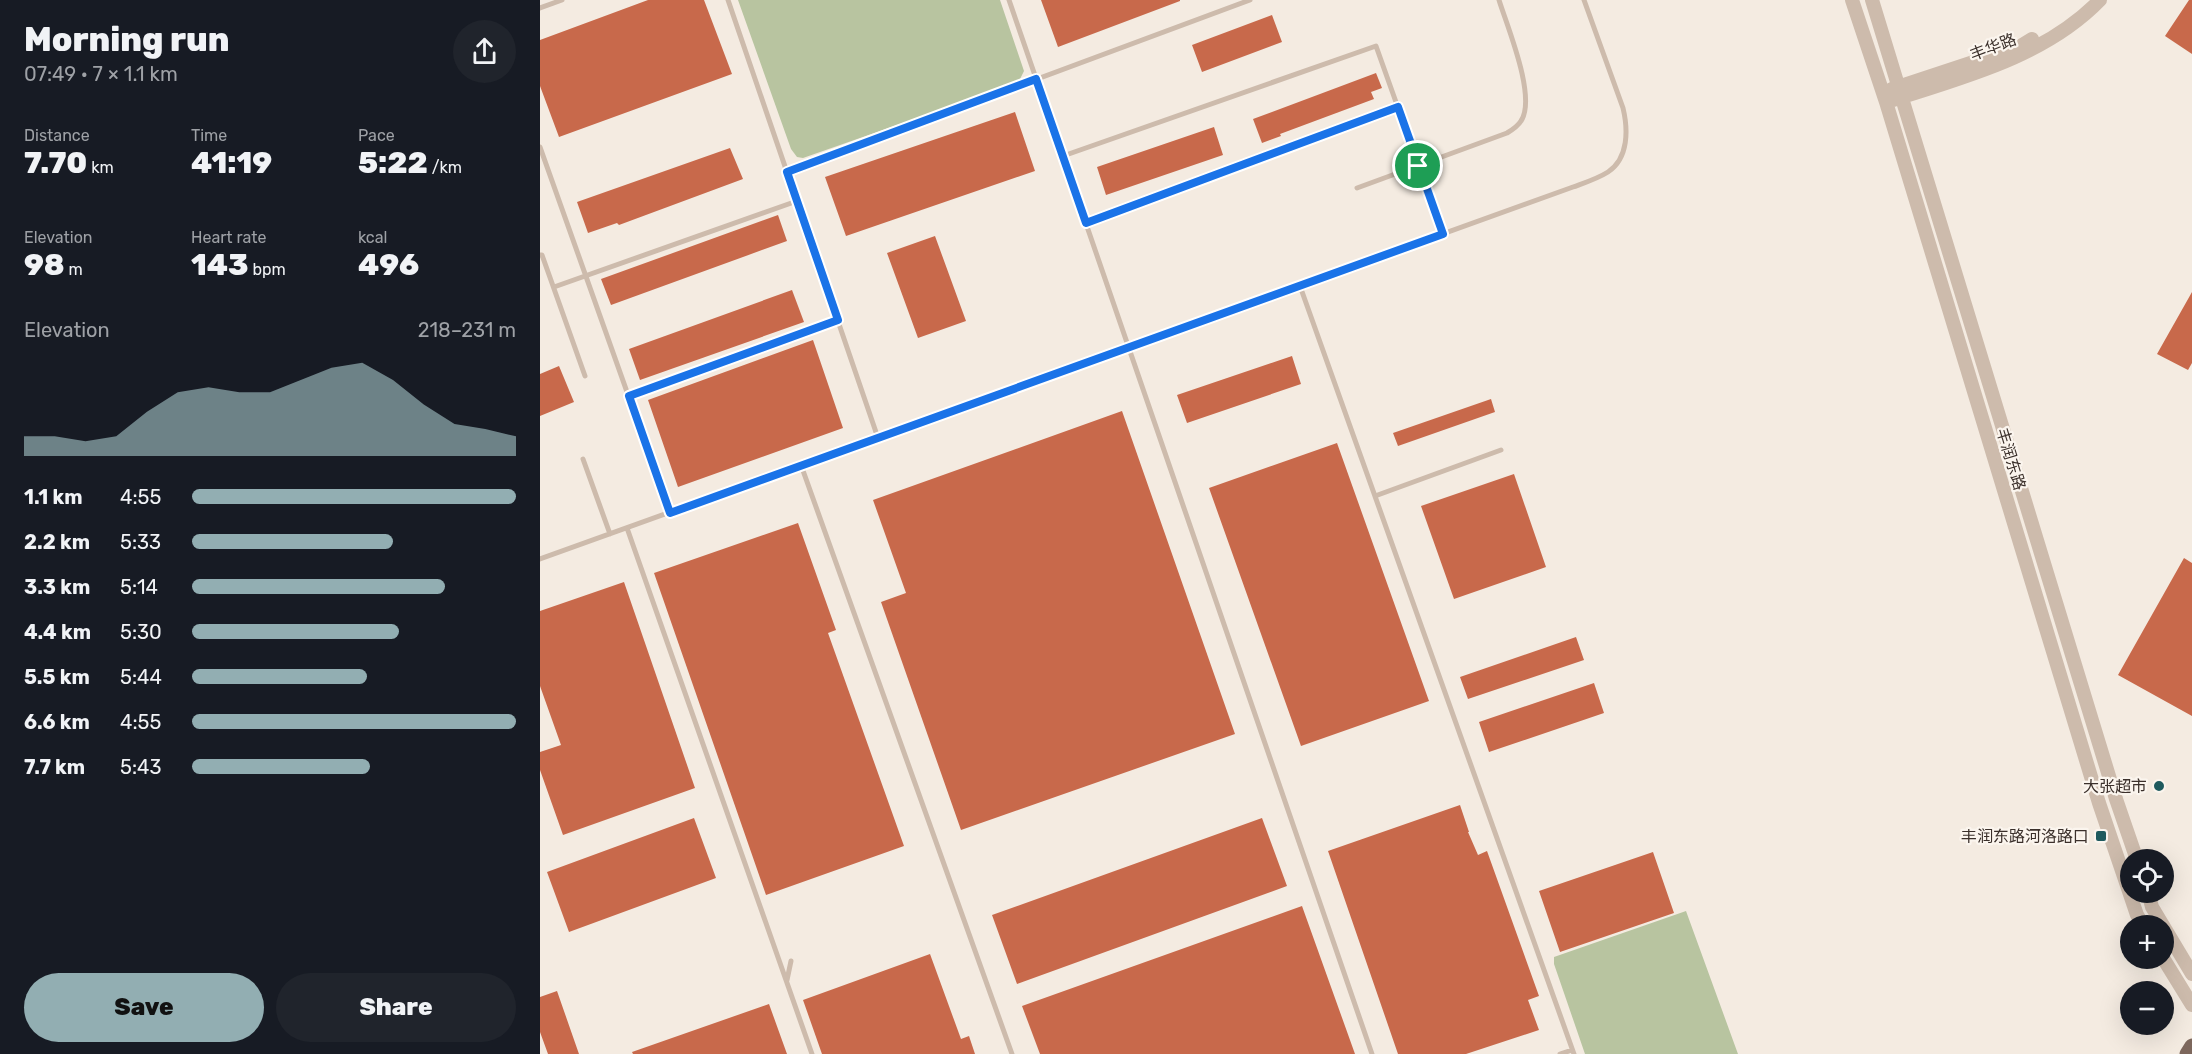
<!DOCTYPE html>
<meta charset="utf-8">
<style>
:root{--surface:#171b24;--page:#20242c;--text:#f1f3f6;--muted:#9ea1a6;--accent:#92aeb2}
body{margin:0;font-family:Rubik,"Noto Sans SC",sans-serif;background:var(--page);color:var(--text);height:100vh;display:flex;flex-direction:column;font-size:22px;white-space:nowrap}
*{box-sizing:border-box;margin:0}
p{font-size:20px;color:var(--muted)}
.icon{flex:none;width:33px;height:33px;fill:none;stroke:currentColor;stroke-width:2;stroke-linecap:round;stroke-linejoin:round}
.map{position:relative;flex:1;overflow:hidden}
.sheet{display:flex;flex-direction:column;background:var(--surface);width:540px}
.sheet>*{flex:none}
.fabs{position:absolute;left:1580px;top:849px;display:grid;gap:12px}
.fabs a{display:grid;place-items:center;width:54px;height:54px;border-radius:50%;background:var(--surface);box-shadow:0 6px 24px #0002;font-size:30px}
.pin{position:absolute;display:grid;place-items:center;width:51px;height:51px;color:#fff;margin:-26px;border:3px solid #fff;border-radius:50%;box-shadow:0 2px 6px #0007}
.round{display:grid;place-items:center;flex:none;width:63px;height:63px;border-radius:32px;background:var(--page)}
.headline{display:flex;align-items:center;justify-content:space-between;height:102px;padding:0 24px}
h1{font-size:33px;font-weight:800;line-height:45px}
.figures{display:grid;grid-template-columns:repeat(3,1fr);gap:9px;height:102px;padding:6px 24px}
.figures div{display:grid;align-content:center}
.figures b{font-size:30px;font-weight:800}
.figures small{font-size:16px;font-weight:400}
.figures p{font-size:16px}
.chart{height:168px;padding:12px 24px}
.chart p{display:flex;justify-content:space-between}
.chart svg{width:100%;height:108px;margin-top:6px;fill:var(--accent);opacity:.7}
.primary-button{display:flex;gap:12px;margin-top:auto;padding:12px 24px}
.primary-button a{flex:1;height:69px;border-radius:36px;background:var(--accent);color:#111;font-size:24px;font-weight:800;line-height:69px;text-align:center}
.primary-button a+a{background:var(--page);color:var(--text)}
ul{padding:0 24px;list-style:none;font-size:20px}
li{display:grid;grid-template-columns:96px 72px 1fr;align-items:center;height:45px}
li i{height:15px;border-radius:8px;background:var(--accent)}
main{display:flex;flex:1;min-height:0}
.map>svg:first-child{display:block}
</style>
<main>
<section class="sheet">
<div class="headline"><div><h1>Morning run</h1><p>07:49 · 7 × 1.1 km</p></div><a class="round"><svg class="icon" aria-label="share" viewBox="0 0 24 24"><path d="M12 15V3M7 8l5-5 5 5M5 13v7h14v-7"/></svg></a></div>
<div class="figures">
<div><p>Distance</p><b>7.70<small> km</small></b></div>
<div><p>Time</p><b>41:19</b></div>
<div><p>Pace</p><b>5:22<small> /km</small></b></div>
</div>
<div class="figures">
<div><p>Elevation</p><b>98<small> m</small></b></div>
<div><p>Heart rate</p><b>143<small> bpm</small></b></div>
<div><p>kcal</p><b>496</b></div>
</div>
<div class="chart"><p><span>Elevation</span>218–231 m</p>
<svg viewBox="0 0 160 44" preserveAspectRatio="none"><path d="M0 44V36L10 36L20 38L30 36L40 26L50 18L60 16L70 18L80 18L90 13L100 8L110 6L120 13L130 23L140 31L150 33L160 36V44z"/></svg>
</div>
<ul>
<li><b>1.1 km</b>4:55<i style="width:100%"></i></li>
<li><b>2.2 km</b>5:33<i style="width:62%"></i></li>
<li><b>3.3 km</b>5:14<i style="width:78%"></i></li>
<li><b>4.4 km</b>5:30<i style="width:64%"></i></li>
<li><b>5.5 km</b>5:44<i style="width:54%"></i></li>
<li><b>6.6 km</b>4:55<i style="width:100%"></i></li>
<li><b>7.7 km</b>5:43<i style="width:55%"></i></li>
</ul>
<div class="primary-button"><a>Save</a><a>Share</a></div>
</section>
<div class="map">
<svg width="1652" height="1054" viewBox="0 0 1652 1054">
<rect width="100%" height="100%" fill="#f4ebe1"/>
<!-- green -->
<path fill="#b8c4a0" d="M198,0h262l24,71 -5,10 -5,3 -211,74 -6,-1 -6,-8z
M1146,911l52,143h-153l-31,-90v-7z"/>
<!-- building -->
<path fill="#c8694b" d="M108,0h56l28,74 -173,63 -19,-51v-46z
M501,0h139v1l-122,46z
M1649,0h3v54l-27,-18z
M732,15l10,27 -80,30 -10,-27z
M836,73l6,15 -11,4 3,7 -94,35 1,2 -19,7 -9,-24z
M475,112l20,59 -189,65 -21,-59z
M674,127l9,28 -117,40 -9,-28z
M190,148l13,31 -124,46 -2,-2 -29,10 -11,-31z
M238,215l9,26 -176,64 -10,-26z
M395,236l31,85 -48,17 -31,-85z
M252,290l12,32 -164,58 -11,-31z
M1652,292v71l-4,7 -31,-16z
M273,340l30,88 -165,59 -30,-87z
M752,356l9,28 -114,39 -10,-28z
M19,366l15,36 -34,14v-42z
M951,399l4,13 -97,34 -5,-13z
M582,411l113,323 -274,96 -80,-228 25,-9 -33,-93z
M797,443l92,258 -128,45 -92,-258z
M974,474l32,93 -92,32 -33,-93z
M258,523l38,107 -8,3 76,213 -138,49 -112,-322z
M1644,558l8,5v153l-74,-41z
M84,582l71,206 -132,47 -23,-65v-18l21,-7 -21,-59v-75z
M1036,637l8,23 -116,39 -8,-22z
M1054,683l10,30 -115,39 -10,-30z
M920,805l9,27h-1l10,23 9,-4 52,145 -11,4 11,30 -73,24h-68l-70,-203z
M154,818l22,60 -147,54 -22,-60z
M722,818l25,68 -270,98 -25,-69z
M1113,852l21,61 -114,39 -21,-61z
M762,906l53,148h-315l-18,-48z
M390,954l31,85 8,-3 6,18h-153l-19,-54z
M17,991l22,63h-31l-8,-22v-35z
M229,1004l18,50h-154l-1,-2z"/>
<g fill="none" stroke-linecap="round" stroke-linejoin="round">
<!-- service -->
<path stroke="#cdbbac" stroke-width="5" d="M188,0l150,438
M469,0l363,1054
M0,8l22,-8
M0,147l130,366
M523,156l313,-110 67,188
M247,172l463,-172
M817,188l150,-55c5,-3 11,-7 14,-12 16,-24 -14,-95 -22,-121
M546,223l312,-116
M0,255h2l43,121
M760,286l274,768
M14,287l243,-86
M89,396l209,-76
M43,459l27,75
M261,465l211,589
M835,496l126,-46
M87,528l185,526
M0,559l1033,-372c11,-4 24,-8 35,-15 21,-14 20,-43 15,-64l-39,-108
M247,980l4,-19
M1020,1054l12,-4"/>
<!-- tertiary -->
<path stroke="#cdbbac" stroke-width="14" d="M1312,0l34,102 213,701 38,112 7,11
M1332,0l244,799 21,61
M1352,89l127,-42 13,-8
M1353,100c72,-23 153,-44 207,-100
M1608,892l4,15 40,67
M1623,958l29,47"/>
<!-- primary -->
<path stroke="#7d675c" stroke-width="15" d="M1647,1054l5,-8"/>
</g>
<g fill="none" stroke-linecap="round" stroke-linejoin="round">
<defs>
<path id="route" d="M496,79l50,144 312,-116 45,127 -773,279 -41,-117 209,-76 -51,-148z"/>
</defs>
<!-- route casing -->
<use href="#route" stroke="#fff" stroke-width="12"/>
<!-- route -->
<use href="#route" stroke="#1a73e8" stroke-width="8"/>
</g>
<!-- markers -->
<g fill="#1f5a5e" stroke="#fbf5ee" stroke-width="2">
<circle cx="1619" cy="786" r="6"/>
<rect x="1555" y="830" width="12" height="12" rx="3"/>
</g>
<g text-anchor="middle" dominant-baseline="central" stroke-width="4.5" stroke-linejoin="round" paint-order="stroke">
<!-- street labels -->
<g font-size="16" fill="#3b302b" stroke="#fbf5ee">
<text transform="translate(1453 47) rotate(-21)">丰华路</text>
<text transform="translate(1471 459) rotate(73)">丰润东路</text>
</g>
<!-- poi labels -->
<g font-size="16" fill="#3b302b" stroke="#fbf5ee" text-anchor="end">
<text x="1607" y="786">大张超市</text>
<text x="1549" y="836">丰润东路河洛路口</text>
</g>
</g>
</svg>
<div class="fabs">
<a><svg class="icon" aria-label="locate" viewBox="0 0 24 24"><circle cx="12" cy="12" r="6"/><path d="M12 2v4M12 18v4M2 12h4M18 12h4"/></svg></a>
<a>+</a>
<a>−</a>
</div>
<div class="pin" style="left:878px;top:166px;background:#1e9e55"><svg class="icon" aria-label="arrive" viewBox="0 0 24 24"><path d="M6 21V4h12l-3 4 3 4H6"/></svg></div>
</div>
</main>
